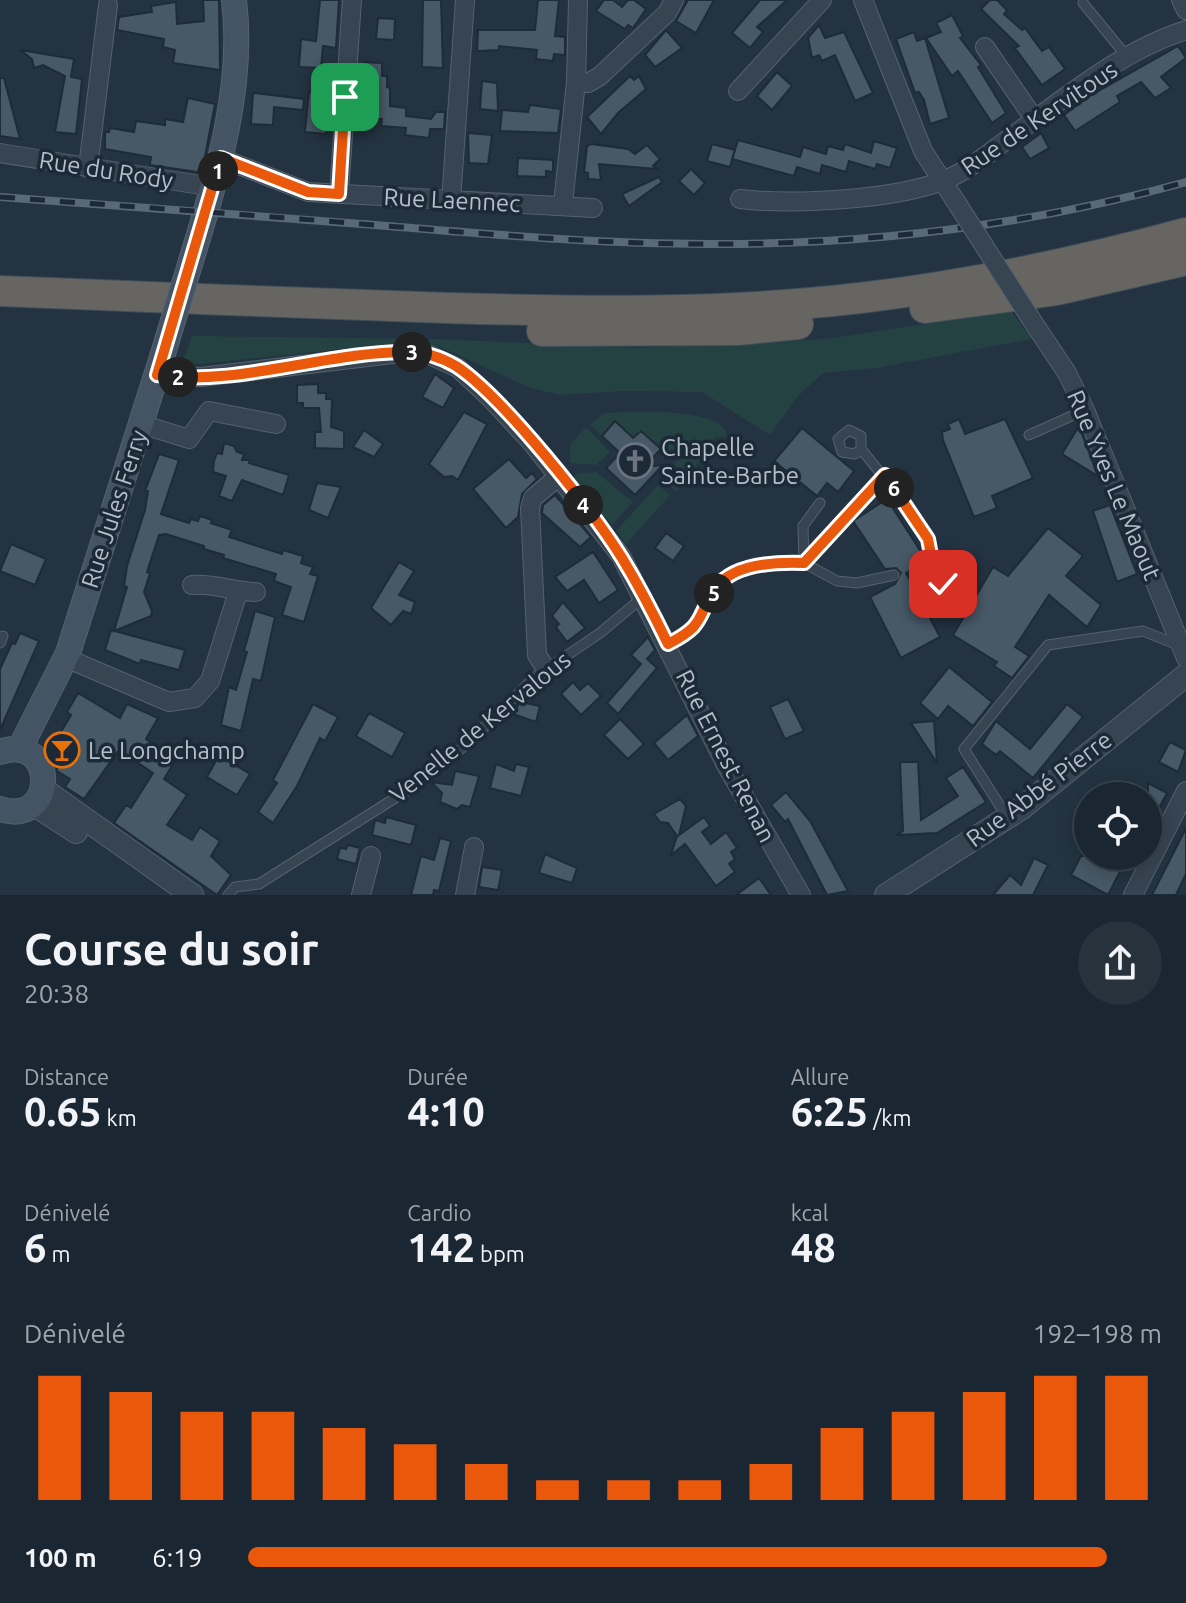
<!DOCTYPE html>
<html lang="fr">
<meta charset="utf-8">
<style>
:root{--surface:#1a2631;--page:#27323d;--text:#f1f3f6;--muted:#9fa5ab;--line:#38434d;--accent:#ea580c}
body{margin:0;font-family:Ubuntu,sans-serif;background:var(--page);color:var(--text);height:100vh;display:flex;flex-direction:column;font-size:30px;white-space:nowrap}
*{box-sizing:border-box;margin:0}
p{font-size:26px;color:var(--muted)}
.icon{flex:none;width:44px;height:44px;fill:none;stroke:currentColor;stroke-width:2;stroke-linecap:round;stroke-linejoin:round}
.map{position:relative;height:895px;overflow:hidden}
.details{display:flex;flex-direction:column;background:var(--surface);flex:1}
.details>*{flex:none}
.buttons{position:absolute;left:1074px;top:782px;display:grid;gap:16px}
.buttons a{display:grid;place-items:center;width:88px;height:88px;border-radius:50%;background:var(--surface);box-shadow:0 4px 20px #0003,0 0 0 2px var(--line);font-size:40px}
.pin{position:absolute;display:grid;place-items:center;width:68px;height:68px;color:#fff;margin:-34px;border-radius:16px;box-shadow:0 4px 12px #0006}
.km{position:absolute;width:40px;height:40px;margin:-20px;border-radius:50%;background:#222;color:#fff;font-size:22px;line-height:40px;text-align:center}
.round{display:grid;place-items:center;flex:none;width:84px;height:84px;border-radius:42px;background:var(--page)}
.head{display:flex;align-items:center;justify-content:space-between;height:136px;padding:0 24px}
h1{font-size:44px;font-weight:600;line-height:60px}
.figures{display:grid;grid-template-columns:repeat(3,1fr);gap:12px;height:136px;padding:8px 24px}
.figures div{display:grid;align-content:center}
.figures b{font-size:40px;font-weight:600}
.figures small{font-size:22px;font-weight:400}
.figures p{font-size:22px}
.chart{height:224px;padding:16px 24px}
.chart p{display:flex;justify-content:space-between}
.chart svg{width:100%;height:144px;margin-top:8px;stroke:var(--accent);stroke-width:6}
ul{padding:0 24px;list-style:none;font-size:26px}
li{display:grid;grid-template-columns:128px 96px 1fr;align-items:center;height:60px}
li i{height:20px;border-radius:10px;background:var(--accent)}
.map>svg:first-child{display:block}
</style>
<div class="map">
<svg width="1186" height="895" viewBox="0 0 1186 895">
<rect width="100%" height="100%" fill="#233341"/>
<!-- green -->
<path fill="#254242" d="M1011,311l21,28 -156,29 -53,5 -25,23 -28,39 -68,-43 -78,-1 -64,4 -32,-8 -88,-40 -31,-5 -228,24 11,-30 245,3 202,9 187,-9z
M604,413c23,-1 122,-8 123,24h-11l-39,55 -16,-12 18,-22 -12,-3 -26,-24 -8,7 -18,-16 -13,14 -12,-12z
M586,427l24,25 -14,13 -26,-2v-18z
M596,472l37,30 -21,23 -41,-46 7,-6z
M658,485l12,10 -44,49 -10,-13z"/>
<!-- building -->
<path fill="#475967" stroke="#1e2b38" stroke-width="2" d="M203,0h16l1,70 -47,-7 2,-13 -12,-3 1,-8 -47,-9 2,-13 33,-5 -1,-6 25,-4 1,22 27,-3z
M320,0h19l-3,48 -13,-2 -2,22 -22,-1 2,-28 15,2z
M423,0h18l2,68 -21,-1z
M538,0h21l-4,36 10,1v18l-11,-1 -1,7 -17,-2 1,-9 -38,-4v4l-22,1 1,-21h57z
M604,0h9l9,7 6,-7h6l12,9 -13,19 -5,-3 -3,4 -29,-18z
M688,0h26l-18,33 -20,-12z
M760,0h27l-30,27 6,5 -13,16 -18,-15z
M990,0h7l10,10 -3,4 18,16 3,-2 17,23 7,-4 16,22 -23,16 -27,-37 4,-2 -38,-37z
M952,15l11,21 -3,2 21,27 -3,2 28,46 -14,10 -34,-52 -6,5 -26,-38 15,-6 -5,-9z
M378,18l17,1 -1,21 -18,-1z
M819,25l6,13 19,-6 29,61 -18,8 -20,-46 -13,6 -3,-6 -7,3 -4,-20z
M666,30l16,18 -27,19 -10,-12z
M914,32l3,9 8,-3 24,80 -19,6 -6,-24 -5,-8 -4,1 -19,-54z
M1178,46l8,12 -25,19 10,11 -16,10 -14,-16 -24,14 3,6 -45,29 -11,-16 24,-18z
M20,50l54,9 -3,18 11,2 -6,55 -21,-2 10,-56 -22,-11 -9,3 -2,-9z
M364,62l18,1v13h5v11l3,1v18l16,2v8l25,3 5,-7h9l-1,17h-14l-1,9 -24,-3 1,-7 -25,-2 1,-7 -21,-1z
M777,72l15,14 -20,24 -15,-14z
M630,76l4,4 5,-4 7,13 -28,24 -17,21 -14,-17z
M0,78h4l16,61 -20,-3z
M482,81l15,2 1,28 -18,-2z
M309,92l13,1 -2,17 7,1 1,5 -2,18 -21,-2z
M253,93l51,6 -1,11 -29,-3 -1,18 -22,-1z
M188,98l27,6 -11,58 -7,10 -47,-7 1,-8 -46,-8v-17h4l1,-4 24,4 2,-11 29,4v-6l18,3z
M530,105l31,4 -3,24 -58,-2 2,-21 26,2z
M468,133l24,2 -4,29 -19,-1z
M1041,133l8,15 -19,11 -8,-12z
M738,140l62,17 3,-10 23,7 2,-8 15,4 2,-6 26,9 3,-12 23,7 -7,20 -13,-4 -2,5 -26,-8 -3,11 -24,-7 -2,9 -23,-7 -3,9 -62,-17z
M591,144l37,5 7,5 12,-9 13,14 -7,7 4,3 -58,-5 2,16 -13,-1v-6l-4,-1 3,-26z
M712,144l23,6 -5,17 -23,-6z
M518,158l35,2v12l-7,-1v6l-29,-1z
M691,169l14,14 -11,12 -15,-14z
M659,177l3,5 -33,24 -7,-12z
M435,374l19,14 -11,20 -21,-11z
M318,384v9h8v6h6l-1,28 13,4v18l-29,-1v-16h6l-2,-24h-16v-5h-6v-18z
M464,412l23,12 -29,56 -6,-4 -8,1 -15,-13z
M959,419l6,15 40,-15 28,59 -41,18 5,12 -23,9 -31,-77 -1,-8 8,-3 -2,-5z
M615,421l18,17 8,-7 20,18 -17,18 19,-2 -28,30 -29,-27 14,-15 -18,-17z
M1079,426l19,50 -36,-22z
M802,428l52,43 -16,21 -11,-9 -10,13 -43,-35z
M364,430l19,14 -9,13 -21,-10z
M224,443l10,3 3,6 7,2 -2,6h8l-1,3 40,12 -6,20 -41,-15 -10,21 -13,-5 7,-20 -13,-4 1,-11 3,-8 5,1z
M159,454l20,6 -18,54 28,9 2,-4 7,2 2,-5 12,4 -1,3 21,7 -3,7 53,17 1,-4 20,6 -2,7 12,4 -3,7 8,2 -14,46 -22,-7 9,-28 -17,-6 2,-7 -53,-16 1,-3 -20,-6v-3l-38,-12 -7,1 -12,37 3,1 -6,19 8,19 -1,5 -37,15 13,-44 -3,-1 3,-20 18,-56 3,-19h-3z
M509,459l17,19 6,-5 5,6 -15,15 -4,23 -12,11 -33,-39z
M317,483l24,4 -13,31 -19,-8z
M555,495l36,42 -11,10 -38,-34 1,-8z
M887,499l36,56 2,6 -19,12 34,64 -39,21 -31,-61 25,-13 6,-11 -5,-5 -11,1 -32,-48z
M1110,505l27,69 -20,8 -24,-71z
M1048,528l35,28 -17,20 35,29 -14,22 -38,-32 -34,52 14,9 -17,22 -18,-12 3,-4 -44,-27 40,-68 15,9z
M666,533l18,13 -11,15 -18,-13z
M11,544l35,15 -11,26 -35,-14z
M593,552l25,38 -19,13 -15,-23 -17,11 -12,-14z
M399,562l15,9 -15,24 16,7 -4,12 -8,-3 -12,14 -20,-17z
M563,602l22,26 -18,14 -11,-15 3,-3 -7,-8z
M255,611l20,6 -14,64 -8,-2 -12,52 -20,-6 8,-38 7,3 11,-38 -3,-1z
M111,630l74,20 -6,20 -38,-10 -1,4 -35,-14z
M20,633l19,8 -39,89v-61l12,-26 3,1z
M648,637l7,13 -8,9 10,9 -39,46 -11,-11 34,-39 -10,-9z
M949,667l43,35 -19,24 -25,-20 -10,13 -18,-16z
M573,682l7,8 8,-7 13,13 -20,19 -20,-21z
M78,693l42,25 7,-14 31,14 -12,21 29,22 -11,18 23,16 -20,30 25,15 8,-13 20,14 -9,15 20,19 -14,20 -103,-72 12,-18 5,3 22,-35 -34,-23 -35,49 -19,-12 5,-8 -13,-8v-15l-8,-4 22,-37 -4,-3z
M788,699l16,32 -19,8 -15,-32z
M520,702l20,4 -4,16 -23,-8z
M313,704l25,13 -13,24 -5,-3 -23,48 -24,37 -15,-11 19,-29 -4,-3z
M1067,704l16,13 -50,61 -33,-27 -4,4 -14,-11 14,-23 34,28z
M369,713l36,20 -13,24 -36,-21z
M687,715l11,21 -30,24 -14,-17z
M620,719l24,25 -16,15 -24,-24z
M934,721l3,42 -26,-40z
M1170,742l16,8 -8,22 -19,-10z
M222,750l17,10 -2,6 13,8 -13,21 -30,-18z
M900,762h18l3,58 37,-24 -12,-18 17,-11 23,35 -49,31 -40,2 6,-4z
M496,764l18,7 2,-7 13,3 -8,29 -31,-8z
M455,771l24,5 -9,31 -8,-2 -5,4 -17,-7 2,-9 -11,-11 21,3z
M1148,783l19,10 -19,36z
M786,792l24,29 38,70 -21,4 -39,-76 -3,3 -14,-17z
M680,799l6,7 -7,29 25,-18 6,9 -8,6 9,12 15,-12 11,16 -6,4 4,7 -6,5 6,8 -19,14 -31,-42 -14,11 6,-19 -9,-13 -8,-1 -6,-8z
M386,817l30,8 -5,20 -39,-10 3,-15 10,3z
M1186,828v46l-10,21h-24z
M440,838l11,3 -12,50 -5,-1 -1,5h-22l10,-39 13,4z
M348,845l12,3 -4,16 -19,-5 3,-11 6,1z
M545,854l32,14 -5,15 -33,-10z
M1081,856h47l-20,39 -37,-20z
M1034,858l14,7 -15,30h-40l17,-20 11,10z
M482,867l20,3 -4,20 -19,-3z
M759,878l12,17h-35z"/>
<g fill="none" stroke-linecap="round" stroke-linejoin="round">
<defs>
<path id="service" d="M1083,3l45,55
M1029,435l56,-25
M861,449l-6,5 -13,-2 -4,-13 11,-9 12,6v13l54,67 13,23 7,37 8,8 -5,11 -6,2 -10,-6 2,-12 11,-3
M804,563l81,-88
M804,563l-1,-37 17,-23
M0,643l3,-7
M668,644l20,-10 10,-11 18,-36 30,-18 23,-6h35l33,18 20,2 37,-8
M1007,817l-43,-68 84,-104 95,-14 35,14
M228,895l7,-8 24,-3 152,-96 56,-44 68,-67 65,-44 43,-36"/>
<path id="minor" d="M863,0l60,151 35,54
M1181,0l5,10
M985,47l50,73
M576,82l12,1 12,-7 67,-63 7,-13
M738,91l84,-91
M0,153l213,34
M221,158l87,34 285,16
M88,168l20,-163
M339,194l13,-194
M740,199c53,6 158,1 207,-20 22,-9 42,-26 61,-40 56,-40 112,-88 178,-109
M451,201l14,-201
M563,204l13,-122 2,-82
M1031,319l36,54 18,37 101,248
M157,375l44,2 208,-25 16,1 33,15 32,30 42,45 89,113 105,209 75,130
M141,424l48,15 20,-28 67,13
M192,585c23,-2 42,7 64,7
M66,658l103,44 26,-4 15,-17 28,-89
M546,669l-9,-14 -7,-147 3,-10 26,-22
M361,895l10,-39
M465,895l9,-48
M1133,895l53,-104"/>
<path id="tertiary" d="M43,789l149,106
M33,804l43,28
M886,895l136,-87 164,-133"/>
<path id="secondary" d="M191,261c25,-82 54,-174 43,-261
M19,750l49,-97 94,-296
M0,752c57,-20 58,76 0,57"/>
<path id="trunk" d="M0,291c149,6 299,12 448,17 137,4 275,6 412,-10 110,-13 219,-36 326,-65
M925,308l132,-18 129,-30
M542,331l196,-1 60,-6"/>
</defs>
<!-- service casing -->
<use href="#service" stroke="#55626e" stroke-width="11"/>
<!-- minor casing -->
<use href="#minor" stroke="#55626e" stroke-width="20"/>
<!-- tertiary casing -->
<use href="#tertiary" stroke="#55626e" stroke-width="24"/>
<!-- secondary casing -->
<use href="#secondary" stroke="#55626e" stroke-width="26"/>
<!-- trunk casing -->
<use href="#trunk" stroke="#424f5b" stroke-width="32"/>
<!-- service -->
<use href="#service" stroke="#374451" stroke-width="9"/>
<!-- minor -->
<use href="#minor" stroke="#374451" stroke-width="18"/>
<!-- tertiary -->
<use href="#tertiary" stroke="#374451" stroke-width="22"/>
<!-- secondary -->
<use href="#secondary" stroke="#455464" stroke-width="24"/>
<!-- trunk -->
<use href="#trunk" stroke="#666562" stroke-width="30"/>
<defs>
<path id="rail" d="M0,197c121,9 242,17 362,27 115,9 230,20 345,20 161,1 324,-19 479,-62"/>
</defs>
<!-- rail casing -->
<use href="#rail" stroke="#596978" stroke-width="8"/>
<!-- rail -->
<use href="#rail" stroke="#1c2936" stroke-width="5" stroke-dasharray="15" stroke-linecap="butt"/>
<defs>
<path id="minor-bridge" d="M958,205l73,114"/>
<path id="secondary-bridge" d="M162,357l29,-96"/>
</defs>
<!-- minor-bridge casing -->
<use href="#minor-bridge" stroke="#55626e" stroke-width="20" stroke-linecap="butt"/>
<!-- secondary-bridge casing -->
<use href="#secondary-bridge" stroke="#55626e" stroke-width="26" stroke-linecap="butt"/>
<!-- minor-bridge -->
<use href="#minor-bridge" stroke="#374451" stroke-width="18"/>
<!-- secondary-bridge -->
<use href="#secondary-bridge" stroke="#455464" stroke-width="24"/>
</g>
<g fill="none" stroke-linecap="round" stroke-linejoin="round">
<defs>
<path id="route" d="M345,97l-6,97 -31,-2 -87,-34 -64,217c81,12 170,-24 253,-23 16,0 32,6 46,14 46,30 136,144 166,192 17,28 32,57 46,86 39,-20 27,-26 48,-56 17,-25 61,-26 88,-25l81,-88 43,64 7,37 8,8"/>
</defs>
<!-- route casing -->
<use href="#route" stroke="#fff" stroke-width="16"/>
<!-- route -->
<use href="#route" stroke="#ea580c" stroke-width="10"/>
</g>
<!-- icons -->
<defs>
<symbol id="church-ring" viewBox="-11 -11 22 22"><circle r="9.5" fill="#1c2936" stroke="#6b7280" stroke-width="1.5"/><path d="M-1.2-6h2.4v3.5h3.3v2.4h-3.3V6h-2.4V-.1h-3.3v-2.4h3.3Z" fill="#6b7280"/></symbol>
<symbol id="bar-ring" viewBox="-11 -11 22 22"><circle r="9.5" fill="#1c2936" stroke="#e8710a" stroke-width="1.5"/><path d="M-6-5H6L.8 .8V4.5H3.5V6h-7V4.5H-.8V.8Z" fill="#e8710a"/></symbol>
</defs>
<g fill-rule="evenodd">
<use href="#church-ring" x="615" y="441" width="40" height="40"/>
<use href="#bar-ring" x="42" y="730" width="40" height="40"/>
</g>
<g text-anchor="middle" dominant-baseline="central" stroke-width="7" stroke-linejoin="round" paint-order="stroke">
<!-- street labels -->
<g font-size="24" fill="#b4bfcb" stroke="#1c2936">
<text transform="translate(1039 118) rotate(-34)">Rue de Kervitous</text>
<text transform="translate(106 170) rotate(9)">Rue du Rody</text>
<text transform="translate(452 200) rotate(3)">Rue Laennec</text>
<text transform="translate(1114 485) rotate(67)">Rue Yves Le Maout</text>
<text transform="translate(114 509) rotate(-72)">Rue Jules Ferry</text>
<text transform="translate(480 727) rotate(-39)">Venelle de Kervalous</text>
<text transform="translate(726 756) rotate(63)">Rue Ernest Renan</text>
<text transform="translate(1039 789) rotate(-37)">Rue Abbé Pierre</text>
</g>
<!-- poi labels -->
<g font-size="24" fill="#b4bfcb" stroke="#1c2936" text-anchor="start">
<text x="661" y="447">Chapelle<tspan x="661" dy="28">Sainte-Barbe</tspan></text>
<text x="88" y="750">Le Longchamp</text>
</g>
</g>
</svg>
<div class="buttons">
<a><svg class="icon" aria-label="locate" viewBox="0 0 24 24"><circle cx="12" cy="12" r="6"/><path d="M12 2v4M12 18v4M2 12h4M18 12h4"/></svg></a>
</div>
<div class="pin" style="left:345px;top:97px;background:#1e9e55"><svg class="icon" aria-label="arrive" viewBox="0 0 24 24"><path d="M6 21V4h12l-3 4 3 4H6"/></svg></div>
<div class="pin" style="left:943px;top:584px;background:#d93025"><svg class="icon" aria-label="check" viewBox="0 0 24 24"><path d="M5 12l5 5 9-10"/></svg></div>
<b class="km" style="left:218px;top:171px">1</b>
<b class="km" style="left:178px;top:377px">2</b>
<b class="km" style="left:412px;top:352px">3</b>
<b class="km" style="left:583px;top:505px">4</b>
<b class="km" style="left:714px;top:593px">5</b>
<b class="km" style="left:894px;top:488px">6</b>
</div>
<section class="details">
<div class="head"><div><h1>Course du soir</h1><p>20:38</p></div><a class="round"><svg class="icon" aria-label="share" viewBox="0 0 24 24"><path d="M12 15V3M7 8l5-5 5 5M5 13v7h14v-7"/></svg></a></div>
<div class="figures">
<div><p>Distance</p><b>0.65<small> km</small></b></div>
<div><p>Durée</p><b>4:10</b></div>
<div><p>Allure</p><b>6:25<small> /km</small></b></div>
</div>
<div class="figures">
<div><p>Dénivelé</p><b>6<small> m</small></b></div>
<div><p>Cardio</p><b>142<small> bpm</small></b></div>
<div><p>kcal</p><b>48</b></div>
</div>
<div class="chart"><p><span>Dénivelé</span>192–198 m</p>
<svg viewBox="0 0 160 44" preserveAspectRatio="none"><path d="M5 44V6M15 44V11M25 44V17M35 44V17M45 44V22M55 44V27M65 44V33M75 44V38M85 44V38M95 44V38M105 44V33M115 44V22M125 44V17M135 44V11M145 44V6M155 44V6"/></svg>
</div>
<ul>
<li><b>100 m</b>6:19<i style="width:94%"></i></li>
</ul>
</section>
